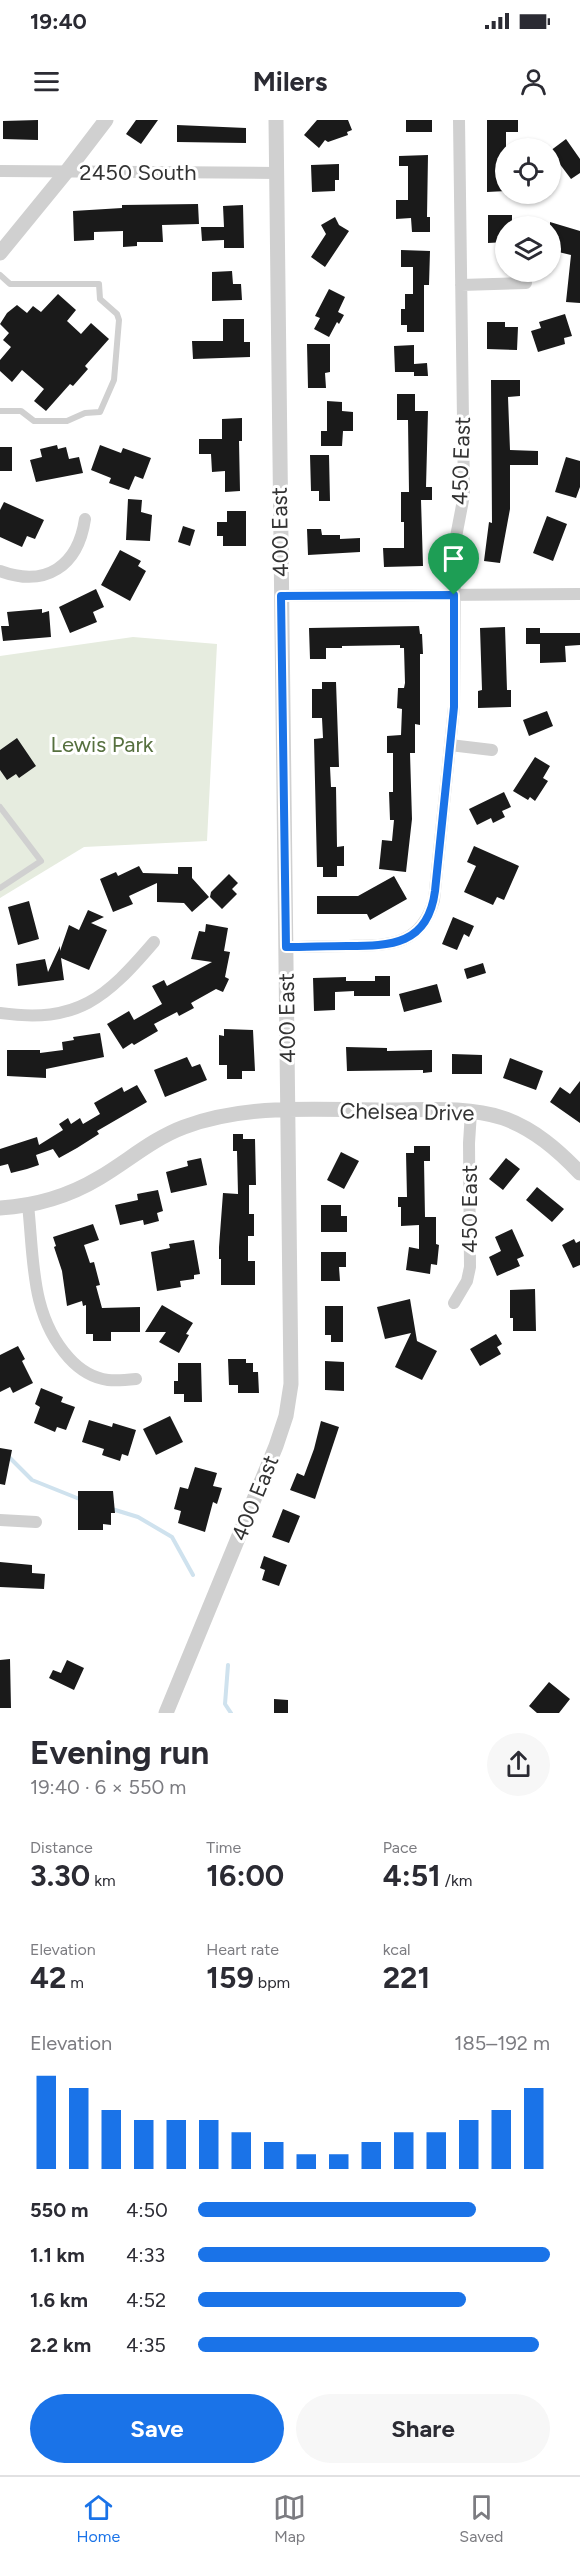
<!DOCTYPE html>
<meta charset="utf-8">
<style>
:root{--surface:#fff;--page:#f7f7f7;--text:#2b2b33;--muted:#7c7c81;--line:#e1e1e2;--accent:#1a73e8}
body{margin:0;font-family:Figtree,sans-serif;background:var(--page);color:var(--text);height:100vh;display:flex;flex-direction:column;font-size:22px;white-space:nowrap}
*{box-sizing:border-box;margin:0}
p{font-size:20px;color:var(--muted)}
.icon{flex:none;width:33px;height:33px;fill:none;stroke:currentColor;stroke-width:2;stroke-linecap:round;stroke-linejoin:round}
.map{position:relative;height:1593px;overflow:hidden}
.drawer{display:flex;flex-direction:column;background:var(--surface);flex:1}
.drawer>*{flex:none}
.buttons{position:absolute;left:495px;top:18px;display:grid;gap:12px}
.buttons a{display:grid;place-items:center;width:66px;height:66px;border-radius:50%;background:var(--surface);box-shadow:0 2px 4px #0004;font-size:30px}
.pin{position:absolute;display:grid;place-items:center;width:51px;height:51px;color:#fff;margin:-62px -26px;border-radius:50% 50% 50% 0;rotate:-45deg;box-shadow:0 0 6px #0007}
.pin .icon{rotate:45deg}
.round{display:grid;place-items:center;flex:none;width:63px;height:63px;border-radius:32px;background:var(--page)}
.headline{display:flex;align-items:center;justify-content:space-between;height:102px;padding:0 30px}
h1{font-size:33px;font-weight:700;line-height:45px}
.stats{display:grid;grid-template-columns:repeat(3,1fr);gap:9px;height:102px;padding:6px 30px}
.stats div{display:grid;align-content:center}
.stats b{font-size:30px;font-weight:700}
.stats small{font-size:16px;font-weight:400}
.stats p{font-size:16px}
.chart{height:168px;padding:12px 30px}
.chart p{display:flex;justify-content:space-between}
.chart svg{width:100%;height:108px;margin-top:6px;stroke:var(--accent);stroke-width:6}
.action{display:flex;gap:12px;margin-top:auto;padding:12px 30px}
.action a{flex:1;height:69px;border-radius:36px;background:var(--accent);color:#fff;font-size:24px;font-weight:700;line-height:69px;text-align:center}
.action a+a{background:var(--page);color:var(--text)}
ul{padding:0 30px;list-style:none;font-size:20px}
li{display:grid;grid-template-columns:96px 72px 1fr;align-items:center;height:45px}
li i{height:15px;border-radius:8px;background:var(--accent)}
.status{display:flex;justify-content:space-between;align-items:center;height:42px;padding:0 30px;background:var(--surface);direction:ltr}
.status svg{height:16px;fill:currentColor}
header{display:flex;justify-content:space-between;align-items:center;height:78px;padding:0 30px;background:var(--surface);font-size:27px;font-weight:700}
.dock{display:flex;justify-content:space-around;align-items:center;height:84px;border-top:2px solid var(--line);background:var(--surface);font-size:16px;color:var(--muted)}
.dock a{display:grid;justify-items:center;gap:3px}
.dock .on{color:var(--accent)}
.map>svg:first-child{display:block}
</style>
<div class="status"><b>19:40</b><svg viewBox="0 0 49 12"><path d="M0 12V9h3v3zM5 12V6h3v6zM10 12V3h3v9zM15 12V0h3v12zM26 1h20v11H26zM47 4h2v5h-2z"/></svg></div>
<header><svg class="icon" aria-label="menu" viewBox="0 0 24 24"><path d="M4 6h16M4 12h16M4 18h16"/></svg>Milers<svg class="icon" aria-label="person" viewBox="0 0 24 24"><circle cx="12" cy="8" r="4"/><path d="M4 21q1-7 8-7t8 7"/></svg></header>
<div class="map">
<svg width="580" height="1593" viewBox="0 0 580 1593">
<rect width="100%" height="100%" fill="#fff"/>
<!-- green -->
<path fill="#e6ecdf" d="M133,517l84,7 -10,197 -123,6 -84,51v-242z"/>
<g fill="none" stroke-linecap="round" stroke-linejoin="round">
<!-- stream -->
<path stroke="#cfe2ee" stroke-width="4" d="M7,1335l25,25 50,20
M112,1389l26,8 34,20 21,38
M228,1545l-3,39 6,9"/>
</g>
<!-- building -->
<path fill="#1a1a1a" d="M38,0v20l-35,-1v-18z
M136,0h22l-17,24 -15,-10z
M317,0h31l4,10 -5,2 1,3 -20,7 -3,-2 -6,8 -15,-13z
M406,0h26v12h-26z
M487,0h31v12h-12v59l-19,1z
M177,5l69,3v15l-69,-1z
M566,19l14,20v14l-9,6 -21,-28z
M428,35l-1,62h3v15h-18l-1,-14 -15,1v-19h12v-34h-9v-10z
M339,44v16h-4v11l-23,1 -1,-27z
M198,84l1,20 -37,1 1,17h-26v4l-14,1v-16l-29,1v8l-20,1 -1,-30 49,-3v-3z
M243,85l1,43h-20v-8l-22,1 -1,-14h23l-1,-21z
M488,95h24v11h-6v16l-18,1z
M335,97l4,8 10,6 -24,36 -14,-10 15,-23 -5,-9z
M550,102l30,9v72l-14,-1 5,-47 -21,-5z
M401,130l29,1 -1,34h-5v47h-17v-7h-6v-16h4v-15h8v-27h-12z
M232,151l1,13h8l1,16 -30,1v-29z
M329,169l16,8 -7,15 6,3 -5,9 -2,-2 -8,15 -15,-8 6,-11 -5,-2z
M58,174l18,16 -9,11 14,13 10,-11 18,16 -24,27 3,3 -15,17 -3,-2 -24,27 -12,-10 10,-12 -22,-19 -10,12 -12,-11v-11l11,-13 -8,-7 6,-7 -9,-9 7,-11 10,-8 10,8 6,-7 8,6z
M565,194l7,22 -8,2 1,6 -27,8 -7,-21 10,-3 -2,-6z
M223,199h21v23h6v15l-57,2 -1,-18h31z
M487,202h18v5h13l-1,23 -30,-1z
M307,224h23v28l-5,1 1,15h-18z
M414,225v19l13,-1 1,13h-14v-4h-19l-1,-26z
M491,260h29v16l-12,1 2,53 28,1v14h-28v44l-10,54 -16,-2 5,-39 3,1z
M397,274h18v17h13l-2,76h6v13h-11l2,66 -39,1 -1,-19h21v-26h-3v-30h8l-1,-72h-11z
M327,281l15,1v9l11,1v19h-10l-1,15h-21v-15h6z
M242,298v23h-3l1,50 -15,1v-21l-13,1 -1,-18h-12v-15h23v-20z
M57,325l1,4 8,-2 3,12 10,-2 4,16 -47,9 -6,-22 12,-3 -2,-8z
M100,325l21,8 2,-5 28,10 -8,21 -8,-3 -6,14 -20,-7 2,-5 -20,-8z
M0,327h12v24h-12z
M310,335h19l1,46h-11v-10h-8z
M566,337l14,4v26l-4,11 -21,-6z
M128,379l14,1 -1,12 11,3 -2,26 -24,-1z
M4,382l40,18 -9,19 -8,-3 -5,11 -22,-10v-27z
M227,391h19v35h-23v-10h-6v-14h10z
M547,396l20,8 -14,37 -20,-8z
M183,406l12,4 -5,16 -12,-4z
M307,409h14l1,6h18v4l20,-1v14l-52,3z
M120,430l21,11 -3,5 8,5 -16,30 -29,-16z
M96,469l8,18 -11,5 4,10 -27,11 -11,-26z
M42,489v4l7,-2 2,26 -48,4 -2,-15h8l-2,-14z
M419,506l1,8h2l1,20h-3v71l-5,-1v29h-5l2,66 -6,53 -27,-3 3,-29 10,1 2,-21h-4l-1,-28h4v-39h-6v-17l14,-1 1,-26 -5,-1 1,-20h6l1,-5 -1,-35h-4v-3l-58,1v2h-16v11h-16l-1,-31z
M505,507l2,63h4v17l-33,1v-17l4,-1 -2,-62z
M526,508h14v5h40v12l-15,1 1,16 -26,1v-19h-14z
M322,562h14l3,85h-9l1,20h5l1,60 7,-1v20h-7v11h-14v-10h-6l-3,-128 9,-1 -1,-20h-10v-29h10z
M547,591l6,15 -24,10 -6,-16z
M17,618l19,28 -17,12 -3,-4 -9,6 -7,-10v-20z
M535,637l15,9 -7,12 5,3 -13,20 -5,-4 -2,3 -15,-9z
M504,672l7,15 -9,4 3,6 -12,6 -2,-5 -14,7 -8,-16z
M474,726l45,20 -15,34 -7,-3 -4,8 -29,-13 12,-26 -9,-4z
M139,746l4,7 35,1v-7h14v11l17,19 -17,15 -8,-9 -27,-1v-19l-28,13 4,8 -20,8 -13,-33 16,-7 2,4z
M229,754l9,9 -6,6 5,5 -15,15 -12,-12 1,-5z
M394,756l13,23 -37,21 -3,-6h-50v-18h41z
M29,781l10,38 -21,6 -10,-38z
M88,790l16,7 -13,6 16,7 -18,40 -28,-12 3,22 -46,6 -2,-22 29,-5 3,13 12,-26v5l9,-26 10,5z
M453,797l21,9 -5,11 -5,-3 -7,16 -15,-6z
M206,804l22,4 -4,23 6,1 -5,25 4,2 -6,13 -7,-3 -25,14 3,5 -15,8 -2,-4 -23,12 4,7 -24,14 -2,-2 -9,6 -16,-25 22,-13 5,9 28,-16 -10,-18 12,-6 3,6 45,-24 -21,-3 8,-28 6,1z
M483,843l3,10 -19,6 -3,-10z
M375,856h15v20h-36v-5l-19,1v18l-21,1 -1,-33 33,-1v4h29z
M437,864l5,18 -38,10 -5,-18z
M224,909l29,1 2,41h-13v8h-15v-14h-8v-30l5,1z
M100,913l4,24 -58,12v9l-39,-2v-26h33v3l23,-3 -1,-8 12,-2 -1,-3z
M346,927l41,1v3l45,-1v22l-9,1v-3l-76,1z
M452,934l30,1v19h-30z
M187,937l5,10 8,-3 7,16 -42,17 -11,-27z
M510,938l33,13 -7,19 -33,-12z
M580,961v42l-30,-21 10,-15 10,7z
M137,965l10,17 -50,29 2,3 -22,14 -18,10 -6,-9 -17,6 3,10 -12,4 -16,4 -3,-9 -8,2v-17l37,-12 2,8 24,-15 -4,-6 9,-6 3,6 9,-6 3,6 17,-10 -6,-11 28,-16 2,5z
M233,1014h10v5h12l1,46h-7v29h5v22h-6v25h7v24h-34v-26h-2v-12l4,-54 15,1 -1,-43h-4z
M414,1026h16v15h-6l1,56h11v27l3,1 -2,20 -6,-1 -1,10 -24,-4 3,-23 10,2v-24l-18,1v-19h-3v-10h9l-1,-44h8z
M341,1032l18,9 -15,28 -17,-9z
M201,1038l6,27 -36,8 -5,-21 22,-6 -1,-5z
M506,1038l14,11 -17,21 -14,-11z
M537,1067l27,22 -12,13 -26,-22z
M158,1070l5,21 -6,2 2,8 -15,4 -1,-5 -23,5 -5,-20 23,-5 -1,-6z
M321,1085h20v11h6v16h-26z
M93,1104l6,16 -15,5 6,18 4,-1 6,23 -4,1 6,22 38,-1v25h-29v9h-18v-7h-7v-29l-3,1 -1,-5 -15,5 -5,-35 -8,-24 2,-1 -3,-9z
M512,1109l12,27 -7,3 3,7 -23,10 -8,-19 12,-6 -6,-14z
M574,1119l2,4 4,-2v24l-7,3 -11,-23z
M194,1120l6,34 -6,1v4l-14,2 1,6 -24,4 -6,-39 19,-4 -1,-4z
M321,1132h25v15h-7l1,14h-19z
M535,1169l1,42h-23v-13h-3v-28z
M410,1179l7,42 20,10 -15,29 -27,-13 16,-34 -26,6 -8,-32z
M162,1185l31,18 -7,11 3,1 -10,18 -20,-11 7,-10h-21z
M325,1186h18v36h-12v-7h-6z
M496,1214l6,10 -5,3 4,7 -21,12 -10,-17z
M18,1226l7,13 -3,2 11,22 -20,10 -3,-6 -10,5v-37z
M228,1239h18v4h7v9h5l1,21h-21v-8h-9z
M325,1241l19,1v29l-19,-1z
M178,1243h23l1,39h-18v-8h-10v-13h4z
M41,1268l22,9 -2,5 14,5 -9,23 -9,-3 -2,5 -21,-9 6,-16 -5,-3z
M170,1296l13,26 -27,13 -13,-26z
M89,1300l23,7 1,-4 23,7 -8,26 -6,-2 -2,7 -18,-6 2,-6 -22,-7z
M321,1301l18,6 -24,72 -25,-9 7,-17 7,3 10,-27z
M0,1328l12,2 -7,35 -5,-1z
M195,1347l22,6 -4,13 9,2 -5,16 -4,-2 -8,30 -27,-9 3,-12 -7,-2 6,-22 8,2z
M78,1371h35l2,22h-4v12l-8,-1v6h-25z
M283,1389l17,7 -11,27 -17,-6z
M264,1436l23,9 -8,21 -17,-6 3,-10 -5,-2z
M0,1442l32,3v8l13,1 -1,15 -44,-2z
M10,1539l1,49h-11v-48z
M67,1540l17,8 -10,22 -25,-12 4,-8 8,3z
M549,1562l21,17 -11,14h-22l-8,-7z
M274,1579l14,1v13h-14z"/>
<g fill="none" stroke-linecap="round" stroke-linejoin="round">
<!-- service -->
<path stroke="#d0d0d0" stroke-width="6" d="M0,155l10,9h89l1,15 17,15 2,6 -5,60 -14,32 -15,1 -18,8h-33l-13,-10h-21
M0,687l41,54 -41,27"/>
<!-- minor -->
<path stroke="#d0d0d0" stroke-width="12" d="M0,51l277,2
M461,165l65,-2
M0,451c46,17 78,-5 85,-52
M281,476l299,-2
M450,625l42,5
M286,827c21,0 41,-1 62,-1 41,-1 72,1 86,-46l20,-193 1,-165 9,-47 -5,-375
M0,893c78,11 106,-15 154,-71
M28,1085c6,54 2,110 41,153 10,11 24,20 39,22 9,1 19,0 28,-1
M454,1183l13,-22 3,-14 -1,-124 2,-31
M0,1400l36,2"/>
<!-- tertiary -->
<path stroke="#d0d0d0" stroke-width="15" d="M0,133l67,-82 39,-51
M0,1088c34,-2 69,-12 99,-30 29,-17 53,-39 85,-51 64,-24 135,-17 202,-17 38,0 81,-4 117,8 31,11 55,32 77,55
M166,1593l110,-267 10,-30 5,-32 -15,-1264"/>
</g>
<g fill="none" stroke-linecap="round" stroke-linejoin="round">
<defs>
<path id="route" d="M454,475v112l-19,184c-7,54 -44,55 -88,55 -20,0 -41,1 -61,1l-5,-351z"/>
</defs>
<!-- route casing -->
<use href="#route" stroke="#fff" stroke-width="12"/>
<!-- route -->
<use href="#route" stroke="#1a73e8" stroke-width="8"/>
</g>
<g text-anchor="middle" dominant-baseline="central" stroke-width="6" stroke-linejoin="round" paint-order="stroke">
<!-- street labels -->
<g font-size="22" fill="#333" stroke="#fff">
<text x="138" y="52">2450 South</text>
<text transform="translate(461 341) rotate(-88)">450 East</text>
<text transform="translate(280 412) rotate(-91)">400 East</text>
<text transform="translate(287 898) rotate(-91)">400 East</text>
<text transform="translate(407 992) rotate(1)">Chelsea Drive</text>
<text transform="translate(469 1089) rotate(-90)">450 East</text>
<text transform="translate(255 1378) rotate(-68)">400 East</text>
</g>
<!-- park labels -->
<g font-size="22" fill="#56703f" stroke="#fff">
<text x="102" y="624">Lewis Park</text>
</g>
</g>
</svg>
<div class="buttons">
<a><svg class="icon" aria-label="locate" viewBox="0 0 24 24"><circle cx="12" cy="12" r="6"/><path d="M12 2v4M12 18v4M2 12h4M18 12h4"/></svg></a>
<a><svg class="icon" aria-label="layers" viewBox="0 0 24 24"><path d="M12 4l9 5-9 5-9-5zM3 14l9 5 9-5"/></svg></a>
</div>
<div class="pin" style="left:454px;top:475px;background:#1e9e55"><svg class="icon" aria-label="arrive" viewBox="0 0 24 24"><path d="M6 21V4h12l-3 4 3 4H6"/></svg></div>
</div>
<section class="drawer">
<div class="headline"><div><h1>Evening run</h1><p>19:40 · 6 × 550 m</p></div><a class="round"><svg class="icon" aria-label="share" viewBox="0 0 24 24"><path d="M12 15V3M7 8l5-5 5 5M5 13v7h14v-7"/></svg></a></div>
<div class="stats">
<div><p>Distance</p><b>3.30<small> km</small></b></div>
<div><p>Time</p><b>16:00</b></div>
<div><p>Pace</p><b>4:51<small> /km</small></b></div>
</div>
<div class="stats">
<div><p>Elevation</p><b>42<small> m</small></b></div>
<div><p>Heart rate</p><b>159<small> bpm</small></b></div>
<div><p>kcal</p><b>221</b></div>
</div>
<div class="chart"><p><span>Elevation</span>185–192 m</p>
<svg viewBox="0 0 160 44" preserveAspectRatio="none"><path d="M5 44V6M15 44V11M25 44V20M35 44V24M45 44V24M55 44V24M65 44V29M75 44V33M85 44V38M95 44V38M105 44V33M115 44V29M125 44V29M135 44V24M145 44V20M155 44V11"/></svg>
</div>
<ul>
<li><b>550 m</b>4:50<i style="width:79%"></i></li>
<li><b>1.1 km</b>4:33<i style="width:100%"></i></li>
<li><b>1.6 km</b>4:52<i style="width:76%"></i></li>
<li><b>2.2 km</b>4:35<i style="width:97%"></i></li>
</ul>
<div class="action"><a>Save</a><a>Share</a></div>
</section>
<nav class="dock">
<a class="on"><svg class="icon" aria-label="home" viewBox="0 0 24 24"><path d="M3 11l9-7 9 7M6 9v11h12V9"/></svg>Home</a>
<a><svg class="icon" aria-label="map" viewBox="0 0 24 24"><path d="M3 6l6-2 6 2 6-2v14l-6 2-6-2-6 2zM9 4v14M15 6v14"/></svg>Map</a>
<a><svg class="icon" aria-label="saved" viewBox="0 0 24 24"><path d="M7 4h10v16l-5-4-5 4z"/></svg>Saved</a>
</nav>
